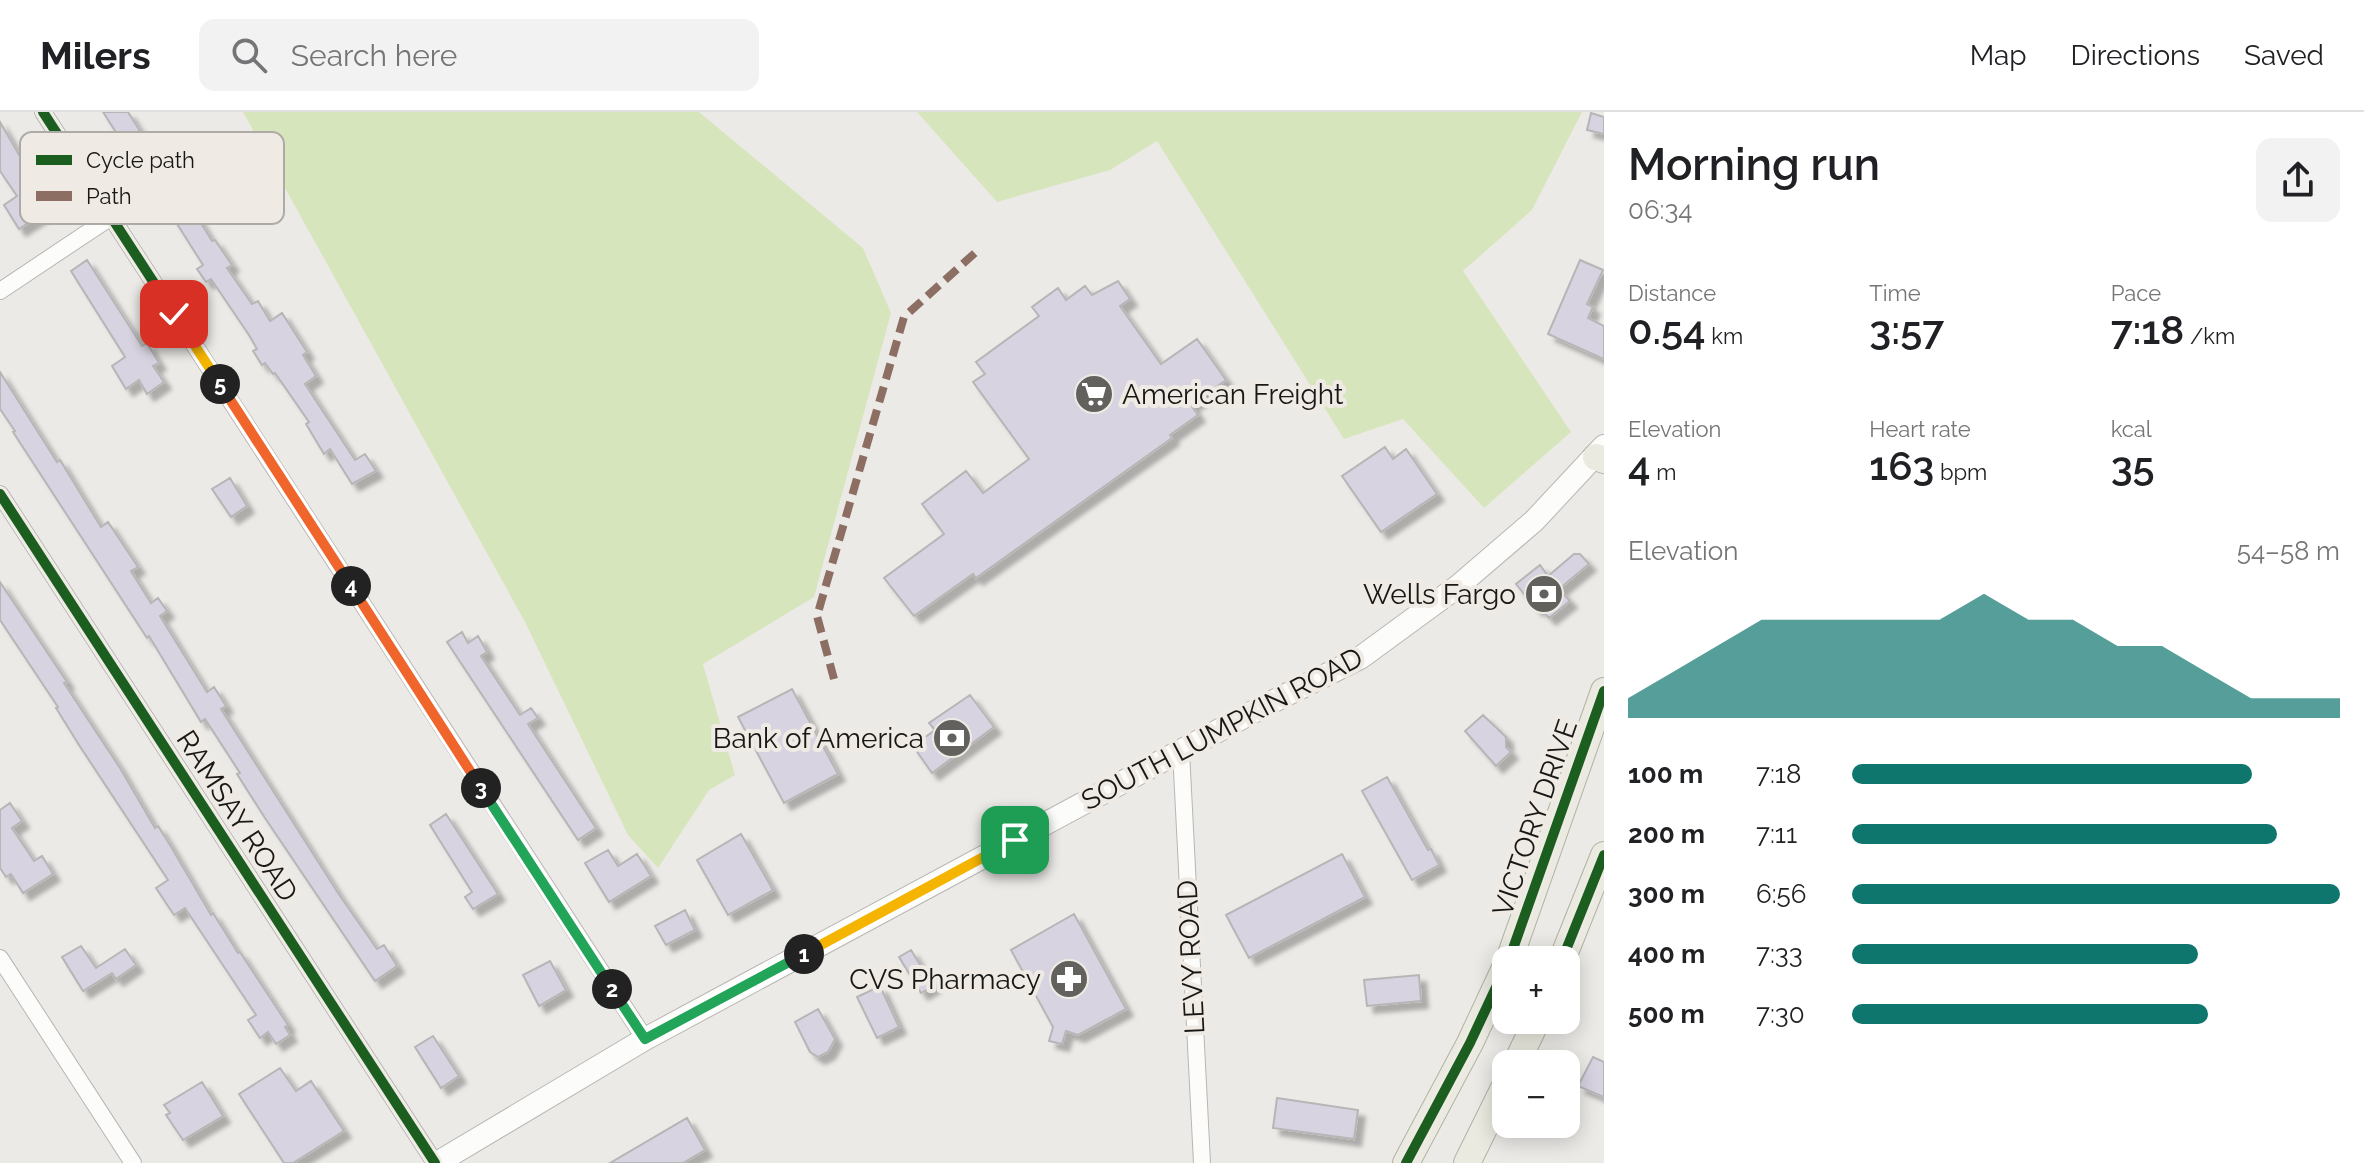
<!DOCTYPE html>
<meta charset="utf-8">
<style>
:root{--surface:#fff;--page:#f2f2f2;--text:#202124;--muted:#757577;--line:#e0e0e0;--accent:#0f766e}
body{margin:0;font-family:Raleway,sans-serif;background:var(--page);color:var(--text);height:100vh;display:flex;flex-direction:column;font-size:30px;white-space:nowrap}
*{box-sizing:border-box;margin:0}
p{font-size:26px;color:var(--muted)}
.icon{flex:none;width:44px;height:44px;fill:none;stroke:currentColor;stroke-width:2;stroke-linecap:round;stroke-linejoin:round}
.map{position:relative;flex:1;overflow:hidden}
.side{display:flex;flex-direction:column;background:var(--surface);width:760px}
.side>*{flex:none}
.tools{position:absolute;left:1492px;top:834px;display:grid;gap:16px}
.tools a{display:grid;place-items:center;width:88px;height:88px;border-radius:16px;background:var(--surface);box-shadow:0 4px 20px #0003;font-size:40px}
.pin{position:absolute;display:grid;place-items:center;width:68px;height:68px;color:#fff;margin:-34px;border-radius:16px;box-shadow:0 4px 12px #0006}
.km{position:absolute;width:40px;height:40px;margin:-20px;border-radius:50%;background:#222;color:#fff;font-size:22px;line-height:40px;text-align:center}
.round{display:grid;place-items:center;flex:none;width:84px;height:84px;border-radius:16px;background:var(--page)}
.head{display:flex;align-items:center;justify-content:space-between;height:136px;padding:0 24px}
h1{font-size:44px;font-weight:600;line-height:60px}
.stats{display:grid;grid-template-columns:repeat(3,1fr);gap:12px;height:136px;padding:8px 24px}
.stats div{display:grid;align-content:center}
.stats b{font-size:40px;font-weight:600}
.stats small{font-size:22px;font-weight:400}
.stats p{font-size:22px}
.chart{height:224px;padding:16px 24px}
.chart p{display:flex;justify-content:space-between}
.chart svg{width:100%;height:144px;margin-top:8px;fill:var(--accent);opacity:.7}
ul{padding:0 24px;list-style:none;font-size:26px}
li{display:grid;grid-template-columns:128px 96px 1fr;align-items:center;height:60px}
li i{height:20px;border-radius:10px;background:var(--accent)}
header{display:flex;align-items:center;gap:48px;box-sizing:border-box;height:112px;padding:0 40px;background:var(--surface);border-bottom:2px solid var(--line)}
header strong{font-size:38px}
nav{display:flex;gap:44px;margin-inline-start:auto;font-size:28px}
.search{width:560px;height:72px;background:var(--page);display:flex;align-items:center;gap:20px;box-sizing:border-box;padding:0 28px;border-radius:16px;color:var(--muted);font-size:30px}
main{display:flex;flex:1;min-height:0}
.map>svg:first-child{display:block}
</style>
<header>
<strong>Milers</strong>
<div class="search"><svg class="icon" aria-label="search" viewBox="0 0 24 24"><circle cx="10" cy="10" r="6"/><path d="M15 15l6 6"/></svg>Search here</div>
<nav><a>Map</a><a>Directions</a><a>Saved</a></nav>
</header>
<main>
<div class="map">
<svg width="1604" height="1051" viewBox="0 0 1604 1051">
<defs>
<filter id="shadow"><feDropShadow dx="7" dy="7" stdDeviation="2" flood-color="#0004"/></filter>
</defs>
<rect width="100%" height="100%" fill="#eceae7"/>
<!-- green -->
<path fill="#d7e5bd" d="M243,0h456l164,136 28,65 -77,284 -111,67 32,111 -26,15 -51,78 -30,-33 -103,-213z
M917,0h665l-50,98 -69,61 108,161 -87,76 -81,-89 -59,20 -187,-298 -47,29 -113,32z"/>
<!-- building -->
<path fill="#d7d3e0" stroke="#b7b5b6" stroke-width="2" filter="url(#shadow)" d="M103,0h25l22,35 -17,12z
M1591,1l13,4v17l-17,-4z
M0,10l36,62 5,-4 17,24 -39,25 -15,-24 13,-9 -17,-25z
M185,85l27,44 3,-1 17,25 -5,3 25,36 6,-3 12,20 12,-8 25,39 -4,3 13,21 -11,8 50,76 10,-6 11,17 -24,13 -22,-35 -6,5 -18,-30 3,-2 -34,-49 -2,1 -8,-11 -3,2 -9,-14 4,-2 -8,-14 -38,-56 -5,3 -9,-13 6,-4 -36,-57z
M87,148l55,86 5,-3 12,20 -6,3 11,16 -17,12 -8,-14 -13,9 -14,-23 13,-9 -54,-86z
M1580,148l23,10 -16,34 6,3 -5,11 16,8v33l-56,-25z
M1118,169l12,18 -10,7 41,58 36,-25 29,41 -35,25 7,10 -28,20 2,3 -196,140 -3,-4 -59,42 -30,-38 60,-44 -22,-30 44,-33 17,22 46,-34 -56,-77 12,-8 -9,-12 63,-46 -7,-9 26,-19 8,12 19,-14 7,9z
M0,260l57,90 3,-2 41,67 7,-5 30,45 -7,4 20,32 7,-5 9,13 -7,5 47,76 7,-5 12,19 -5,3 117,184 39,56 7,-4 13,21 -22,15 -110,-163 -28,-44 3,-1 -35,-54 -4,3 -52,-86 -2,2 -134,-206 2,-1 -15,-22z
M1385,335l8,12 13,-10 31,45 -56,38 -39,-56z
M230,366l17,28 -16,11 -19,-28z
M1574,442h6l9,10 -30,25 11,12 -21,17 -10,-11 -3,2 -20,-25 24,-19 8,11z
M0,470l67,100 -3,1 56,85 35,60 3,-2 12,19 41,70 2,-2 25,40 2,-1 48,73 -3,2 5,8 -14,9 -8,-12 -8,6 -12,-18 8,-5 -71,-107 -11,7 -18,-27 12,-8 -89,-135 -23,-37 2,-1 -58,-87z
M462,520l6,11 10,-7 9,16 -6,4 39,59 11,-7 7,10 -10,6 68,104 -18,12 -131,-198z
M792,577l46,85 -54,29 -46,-86z
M970,583l24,32 -62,46 -19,-27 22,-16 -6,-7z
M1483,603l23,22v10l5,5 -15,14 -31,-35z
M1387,665l41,73 3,-1 8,16 -27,15 -50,-89z
M10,691l12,18 -10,7 22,33 8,-5 11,18 -30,19 -12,-19 -5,3 -6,-9v-58z
M446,702l52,80 -25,15 -8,-12 7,-5 -42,-67z
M741,722l32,56 -45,25 -31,-55z
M608,738l10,16 19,-12 14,22 -42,26 -24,-39z
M1342,742l23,43 -116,61 -23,-43z
M685,798l10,20 -29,15 -11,-19z
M1074,802l52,95 -48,26 -12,-4 -4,13 -13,-3 4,-14 -42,-77z
M81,834l15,22 29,-19 11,16 -20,14 -4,-6 -29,18 -21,-34z
M911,838l22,36 -12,7 -22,-36z
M550,849l16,29 -27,16 -16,-31z
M1419,863l2,26 -54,5 -3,-26z
M880,874l19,41 -22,11 -20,-41z
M818,897l17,30 -7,13 -10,5 -8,-5 -15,-30z
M433,924l26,40 -18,12 -26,-41z
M1593,945l11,5v35l-26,-11z
M280,956l16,23 15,-10 33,50 -51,32h-9l-45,-69z
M202,970l21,34 -40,24 -17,-25 4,-2 -6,-8z
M1277,986l81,12 -4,29 -81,-11z
M687,1006l18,32 -22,13h-73z"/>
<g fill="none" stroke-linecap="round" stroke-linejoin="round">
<defs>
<path id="minor" d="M43,0l602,927
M0,179l111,-74 61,-44
M0,382l435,669
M1181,639l21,412
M0,846l133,205"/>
<path id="secondary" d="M437,1051l208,-124 621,-334 94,-47 97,-71 77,-66 70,-75"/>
<path id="trunk" d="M1596,345l8,3
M1509,848l95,-269
M1562,848l42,-105
M1516,952l21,-44
M1406,1051l64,-120 36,-77
M1467,1051l39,-79"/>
</defs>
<!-- minor casing -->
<use href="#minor" stroke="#b7b6b3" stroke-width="18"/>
<!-- secondary casing -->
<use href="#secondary" stroke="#b7b6b3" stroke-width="24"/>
<!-- trunk casing -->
<use href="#trunk" stroke="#b3b1a4" stroke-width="28"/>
<!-- minor -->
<use href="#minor" stroke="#fcfcfb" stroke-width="16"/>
<!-- secondary -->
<use href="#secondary" stroke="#fcfcfb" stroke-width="22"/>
<!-- trunk -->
<use href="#trunk" stroke="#eaeae0" stroke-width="26"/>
<!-- quiet -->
<path stroke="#8d6e63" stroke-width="8" stroke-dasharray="16 8" stroke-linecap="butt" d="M834,567l-17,-63 87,-299 72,-65"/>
<defs>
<path id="cycleway" d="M43,0l602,927
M0,382l435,669
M1509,848l95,-269
M1562,848l42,-105
M1406,1051l64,-120 36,-77"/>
</defs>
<!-- cycleway casing -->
<use href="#cycleway" stroke="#efebe4" stroke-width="15"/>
<!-- cycleway -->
<use href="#cycleway" stroke="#1b5e20" stroke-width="10"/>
</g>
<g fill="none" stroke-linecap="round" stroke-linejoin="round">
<defs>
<path id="split-1" d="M804,842l211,-114"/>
<path id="split-2" d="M612,877l33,50 159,-85"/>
<path id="split-3" d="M481,676l131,201"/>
<path id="split-4" d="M351,474l130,202"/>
<path id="split-5" d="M220,272l131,202"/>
<path id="split-6" d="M174,202l46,70"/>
</defs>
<!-- split-1 casing -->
<use href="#split-1" stroke="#fff" stroke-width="16"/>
<!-- split-2 casing -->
<use href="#split-2" stroke="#fff" stroke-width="16"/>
<!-- split-3 casing -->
<use href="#split-3" stroke="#fff" stroke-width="16"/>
<!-- split-4 casing -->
<use href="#split-4" stroke="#fff" stroke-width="16"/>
<!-- split-5 casing -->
<use href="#split-5" stroke="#fff" stroke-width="16"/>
<!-- split-6 casing -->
<use href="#split-6" stroke="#fff" stroke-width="16"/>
<!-- split-1 -->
<use href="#split-1" stroke="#f5b400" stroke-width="10"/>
<!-- split-2 -->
<use href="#split-2" stroke="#22a559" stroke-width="10"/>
<!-- split-3 -->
<use href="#split-3" stroke="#22a559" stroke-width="10"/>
<!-- split-4 -->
<use href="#split-4" stroke="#f0652b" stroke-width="10"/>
<!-- split-5 -->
<use href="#split-5" stroke="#f0652b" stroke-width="10"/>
<!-- split-6 -->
<use href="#split-6" stroke="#f5b400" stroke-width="10"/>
</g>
<!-- icons -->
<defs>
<symbol id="supermarket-disc" viewBox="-11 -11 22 22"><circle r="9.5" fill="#62615e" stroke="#efebe4"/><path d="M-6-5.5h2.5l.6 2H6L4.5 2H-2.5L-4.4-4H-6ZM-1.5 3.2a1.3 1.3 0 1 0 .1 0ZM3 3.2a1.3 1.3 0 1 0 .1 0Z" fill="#fff"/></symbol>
<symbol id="bank-disc" viewBox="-11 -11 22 22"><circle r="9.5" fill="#62615e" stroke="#efebe4"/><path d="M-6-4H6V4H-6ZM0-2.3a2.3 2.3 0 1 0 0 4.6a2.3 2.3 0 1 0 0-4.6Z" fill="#fff"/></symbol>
<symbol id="pharmacy-disc" viewBox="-11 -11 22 22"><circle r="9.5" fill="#62615e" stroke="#efebe4"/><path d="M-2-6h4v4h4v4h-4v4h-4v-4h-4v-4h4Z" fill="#fff"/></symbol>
</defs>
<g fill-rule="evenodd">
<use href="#supermarket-disc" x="1072" y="260" width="44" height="44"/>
<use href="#bank-disc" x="1522" y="460" width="44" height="44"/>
<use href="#bank-disc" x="930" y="604" width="44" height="44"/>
<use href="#pharmacy-disc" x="1047" y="845" width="44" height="44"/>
</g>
<g text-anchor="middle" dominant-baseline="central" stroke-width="8" stroke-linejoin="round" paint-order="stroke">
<!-- poi labels -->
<g font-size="28" fill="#181715" stroke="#efebe4" text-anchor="end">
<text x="1122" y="282" text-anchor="start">American Freight</text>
<text x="1516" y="482">Wells Fargo</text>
<text x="924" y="626">Bank of America</text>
<text x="1041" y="867">CVS Pharmacy</text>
</g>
<!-- street labels -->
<g font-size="28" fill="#181715" stroke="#efebe4">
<text transform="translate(1222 617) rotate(-28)">SOUTH LUMPKIN ROAD</text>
<text transform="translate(237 704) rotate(57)">RAMSAY ROAD</text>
<text transform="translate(1535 706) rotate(-71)">VICTORY DRIVE</text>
<text transform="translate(1191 845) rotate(-93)">LEVY ROAD</text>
</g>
</g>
<!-- legend -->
<rect x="20" y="20" width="264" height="92" rx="12" fill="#efebe4" stroke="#aeaba6" stroke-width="2"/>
<rect x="36" y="43" width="36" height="10" fill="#1b5e20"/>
<rect x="36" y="79" width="36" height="10" fill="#8d6e63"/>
<g font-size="22" fill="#181715">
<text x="86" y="56">Cycle path</text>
<text x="86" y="92">Path</text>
</g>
</svg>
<div class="tools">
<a>+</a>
<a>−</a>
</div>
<div class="pin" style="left:1015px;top:728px;background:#1e9e55"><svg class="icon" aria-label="arrive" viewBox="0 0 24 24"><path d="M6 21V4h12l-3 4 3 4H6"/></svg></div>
<div class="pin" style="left:174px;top:202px;background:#d93025"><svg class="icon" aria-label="check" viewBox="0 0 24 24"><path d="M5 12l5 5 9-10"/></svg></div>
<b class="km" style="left:804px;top:842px">1</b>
<b class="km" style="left:612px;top:877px">2</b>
<b class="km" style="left:481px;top:676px">3</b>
<b class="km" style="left:351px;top:474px">4</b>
<b class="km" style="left:220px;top:272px">5</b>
</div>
<section class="side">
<div class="head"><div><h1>Morning run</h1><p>06:34</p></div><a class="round"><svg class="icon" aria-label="share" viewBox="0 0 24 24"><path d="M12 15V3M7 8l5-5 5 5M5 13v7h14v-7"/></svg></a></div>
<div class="stats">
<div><p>Distance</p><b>0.54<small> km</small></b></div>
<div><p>Time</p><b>3:57</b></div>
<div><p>Pace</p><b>7:18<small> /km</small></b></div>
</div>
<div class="stats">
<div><p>Elevation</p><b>4<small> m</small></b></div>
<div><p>Heart rate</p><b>163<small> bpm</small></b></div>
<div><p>kcal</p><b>35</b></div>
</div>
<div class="chart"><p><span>Elevation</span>54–58 m</p>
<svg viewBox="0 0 160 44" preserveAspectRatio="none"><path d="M0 44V38L10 30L20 22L30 14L40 14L50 14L60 14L70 14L80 6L90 14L100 14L110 22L120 22L130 30L140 38L150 38L160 38V44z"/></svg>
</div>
<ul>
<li><b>100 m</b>7:18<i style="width:82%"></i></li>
<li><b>200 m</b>7:11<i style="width:87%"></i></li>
<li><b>300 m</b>6:56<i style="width:100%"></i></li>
<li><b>400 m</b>7:33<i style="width:71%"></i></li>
<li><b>500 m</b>7:30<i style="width:73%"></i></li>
</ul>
</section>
</main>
